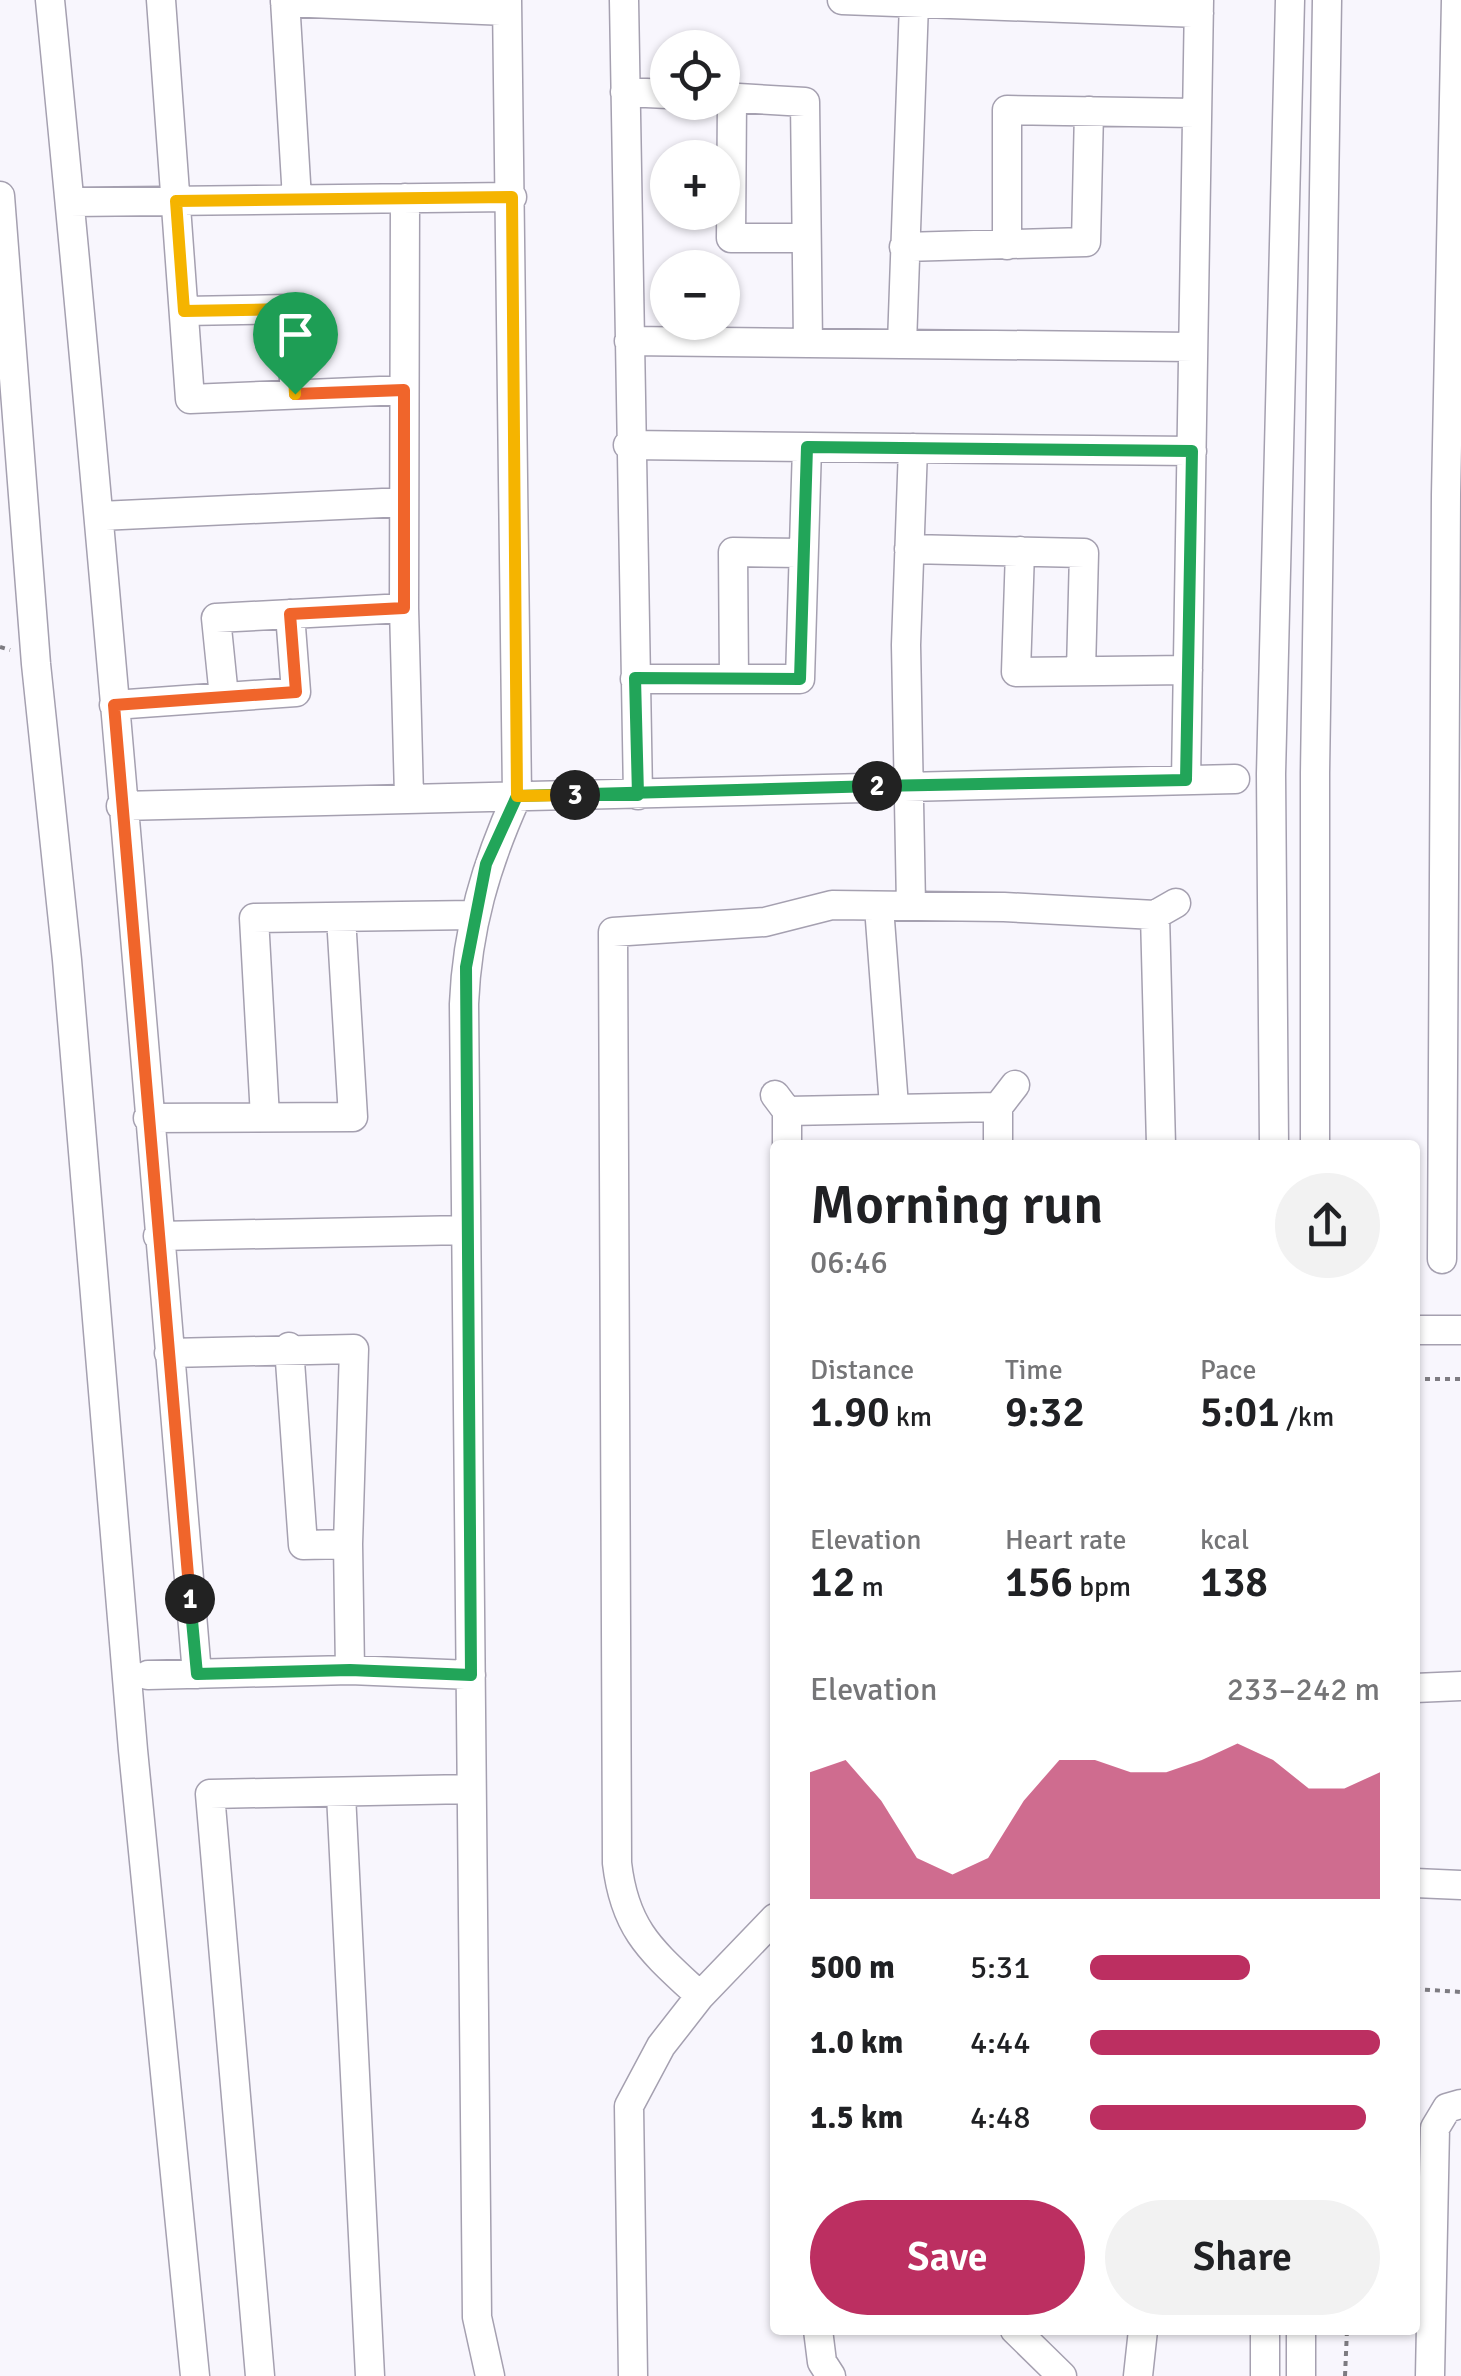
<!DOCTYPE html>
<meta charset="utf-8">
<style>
:root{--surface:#fff;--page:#f2f2f2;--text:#202124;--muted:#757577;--accent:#bc2f61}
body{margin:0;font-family:Signika,sans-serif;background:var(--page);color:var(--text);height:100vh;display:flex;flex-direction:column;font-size:38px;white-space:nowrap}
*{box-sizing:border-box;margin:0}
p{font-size:32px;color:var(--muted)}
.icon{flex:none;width:55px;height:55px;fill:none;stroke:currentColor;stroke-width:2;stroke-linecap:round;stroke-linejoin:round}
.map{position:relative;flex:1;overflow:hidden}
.sheet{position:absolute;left:770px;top:1140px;width:650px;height:1195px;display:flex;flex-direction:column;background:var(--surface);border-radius:10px;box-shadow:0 2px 8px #0004}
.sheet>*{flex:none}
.buttons{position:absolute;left:650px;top:30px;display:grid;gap:20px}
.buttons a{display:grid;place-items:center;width:90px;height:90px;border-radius:50%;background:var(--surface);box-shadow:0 2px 8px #0004;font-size:50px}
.pin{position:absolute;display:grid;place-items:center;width:85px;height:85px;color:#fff;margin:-102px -42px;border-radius:50% 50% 50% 0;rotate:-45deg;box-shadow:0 0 10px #0007}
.pin .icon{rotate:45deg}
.km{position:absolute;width:50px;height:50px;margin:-25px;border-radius:50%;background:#222;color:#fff;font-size:28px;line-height:50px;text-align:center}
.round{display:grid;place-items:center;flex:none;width:105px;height:105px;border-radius:52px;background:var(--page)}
.headline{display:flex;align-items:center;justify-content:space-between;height:170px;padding:0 40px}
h1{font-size:55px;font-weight:600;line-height:75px}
.metrics{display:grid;grid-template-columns:repeat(3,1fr);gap:15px;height:170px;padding:10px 40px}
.metrics div{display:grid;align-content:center}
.metrics b{font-size:42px;font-weight:600}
.metrics small{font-size:28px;font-weight:400}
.metrics p{font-size:28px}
.chart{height:280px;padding:20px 40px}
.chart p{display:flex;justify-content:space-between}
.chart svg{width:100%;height:180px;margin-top:10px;fill:var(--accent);opacity:.7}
.primary-button{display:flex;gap:20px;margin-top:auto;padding:20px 40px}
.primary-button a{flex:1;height:115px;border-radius:60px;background:var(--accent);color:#fff;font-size:40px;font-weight:600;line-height:115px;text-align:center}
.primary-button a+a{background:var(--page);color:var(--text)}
ul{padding:0 40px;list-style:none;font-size:32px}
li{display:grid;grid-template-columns:160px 120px 1fr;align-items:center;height:75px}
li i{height:25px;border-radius:12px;background:var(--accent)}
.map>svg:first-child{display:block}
</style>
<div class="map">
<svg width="1461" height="2376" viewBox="0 0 1461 2376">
<rect width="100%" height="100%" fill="#f8f6fd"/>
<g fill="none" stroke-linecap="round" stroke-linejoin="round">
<defs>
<path id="minor" d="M50,0c55,557 100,1116 147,1674
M161,0l29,399 214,-9
M285,0l12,199
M624,0l14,795
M842,0l357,13
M285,2l222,9
M625,92l43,2
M722,97l83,5 3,241
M732,98l-1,140h75
M0,196l36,468 31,296 66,790 62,626
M405,198l-1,410 5,188
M70,202l442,-5
M1007,245v-135l188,3
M904,247l182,-5 3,-131
M184,311l105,-2 6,85
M629,341l564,6
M902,344l12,-341
M628,445l564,6
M100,516l304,-14
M909,549l175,4 -3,118
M1020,551l-4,121 172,-2
M635,679h165l7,-232
M734,679l-1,-127 69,1
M224,697l-8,-79 188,-10
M114,705l182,-13 -6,-78
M1186,780l13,-780
M121,806l1114,-27
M911,905l-5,-260 7,-197
M879,907l15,199
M1155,915l6,230
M775,1095l12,16v34
M787,1111l211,-4
M265,1117l-11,-199 220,-3
M148,1118l205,-1 -12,-200
M998,1145v-38l17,-22
M1274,1145l-3,-371 19,-774
M1315,1145v-372l12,-773
M158,1236l308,-6
M1442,1259l4,-764 10,-495
M1415,1330h46
M289,1347l14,198 45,-1
M169,1353l185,-4 -6,195 2,126
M148,1675l202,-5 121,5
M1415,1688l46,-2
M341,1794l29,582
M1415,1883l46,2
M700,1996c-48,-45 -75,-65 -83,-133l-4,-931 152,-10 67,-17 172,2 151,8 21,-12
M818,2330l4,32 9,14
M1015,2330l47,46
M260,2376l-50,-582 261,-5
M490,2376l-13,-59 -13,-1313c3,-75 22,-140 53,-208l-10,-796
M633,2376l-4,-270 32,-60 39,-50 75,-78
M1138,2376l5,-46
M1265,2376v-46
M1301,2376v-46
M1430,2376l5,-248 12,-20 14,-4"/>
</defs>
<!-- minor casing -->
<use href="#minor" stroke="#a5a0b0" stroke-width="31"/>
<!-- path -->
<path stroke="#7d7b81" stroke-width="4" stroke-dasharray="5 5" stroke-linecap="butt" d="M0,647l10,3
M1415,1379h46
M1415,1989l46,3
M1345,2376l2,-46"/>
<!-- minor -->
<use href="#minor" stroke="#fff" stroke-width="28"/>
</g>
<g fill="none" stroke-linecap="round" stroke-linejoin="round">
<defs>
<path id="split-1" d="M190,1599l-76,-894 182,-13 -6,-78 114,-6v-218l-109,4"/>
<path id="split-2" d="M190,1599l7,75 153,-4 121,5 -5,-708 20,-103 31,-68 360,-10"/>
<path id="split-3" d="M575,795h63l-3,-117 165,1 7,-232 385,4 -6,329 -309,6"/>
<path id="split-4" d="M295,394l-5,-85 -106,2 -8,-110 336,-4 5,599 58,-1"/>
</defs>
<!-- split-1 casing -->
<use href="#split-1" stroke="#fff" stroke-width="20"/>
<!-- split-2 casing -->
<use href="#split-2" stroke="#fff" stroke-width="20"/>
<!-- split-3 casing -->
<use href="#split-3" stroke="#fff" stroke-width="20"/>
<!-- split-4 casing -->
<use href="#split-4" stroke="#fff" stroke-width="20"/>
<!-- split-1 -->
<use href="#split-1" stroke="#f0652b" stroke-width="12"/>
<!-- split-2 -->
<use href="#split-2" stroke="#22a559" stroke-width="12"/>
<!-- split-3 -->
<use href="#split-3" stroke="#22a559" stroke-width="12"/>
<!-- split-4 -->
<use href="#split-4" stroke="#f5b400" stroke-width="12"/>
</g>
</svg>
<div class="buttons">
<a><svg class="icon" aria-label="locate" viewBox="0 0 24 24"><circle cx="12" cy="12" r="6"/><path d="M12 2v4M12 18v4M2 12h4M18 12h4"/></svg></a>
<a>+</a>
<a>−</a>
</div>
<div class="pin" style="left:295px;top:394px;background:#1e9e55"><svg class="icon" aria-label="arrive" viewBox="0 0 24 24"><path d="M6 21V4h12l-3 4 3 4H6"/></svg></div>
<b class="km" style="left:190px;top:1599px">1</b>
<b class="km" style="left:877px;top:786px">2</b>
<b class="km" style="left:575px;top:795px">3</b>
<section class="sheet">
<div class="headline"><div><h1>Morning run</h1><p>06:46</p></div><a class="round"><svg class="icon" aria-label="share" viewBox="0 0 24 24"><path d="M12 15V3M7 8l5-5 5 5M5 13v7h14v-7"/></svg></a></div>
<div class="metrics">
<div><p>Distance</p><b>1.90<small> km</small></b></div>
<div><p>Time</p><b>9:32</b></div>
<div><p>Pace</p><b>5:01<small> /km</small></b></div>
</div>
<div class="metrics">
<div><p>Elevation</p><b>12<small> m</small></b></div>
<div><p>Heart rate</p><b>156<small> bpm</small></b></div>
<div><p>kcal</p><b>138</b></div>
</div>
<div class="chart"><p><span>Elevation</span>233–242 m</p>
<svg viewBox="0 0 160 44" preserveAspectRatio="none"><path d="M0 44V13L10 10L20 20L30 34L40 38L50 34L60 20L70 10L80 10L90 13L100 13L110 10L120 6L130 10L140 17L150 17L160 13V44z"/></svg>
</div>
<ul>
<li><b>500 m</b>5:31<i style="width:55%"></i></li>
<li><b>1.0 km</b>4:44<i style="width:100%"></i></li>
<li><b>1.5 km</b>4:48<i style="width:95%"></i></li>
</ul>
<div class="primary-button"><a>Save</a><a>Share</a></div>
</section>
</div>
